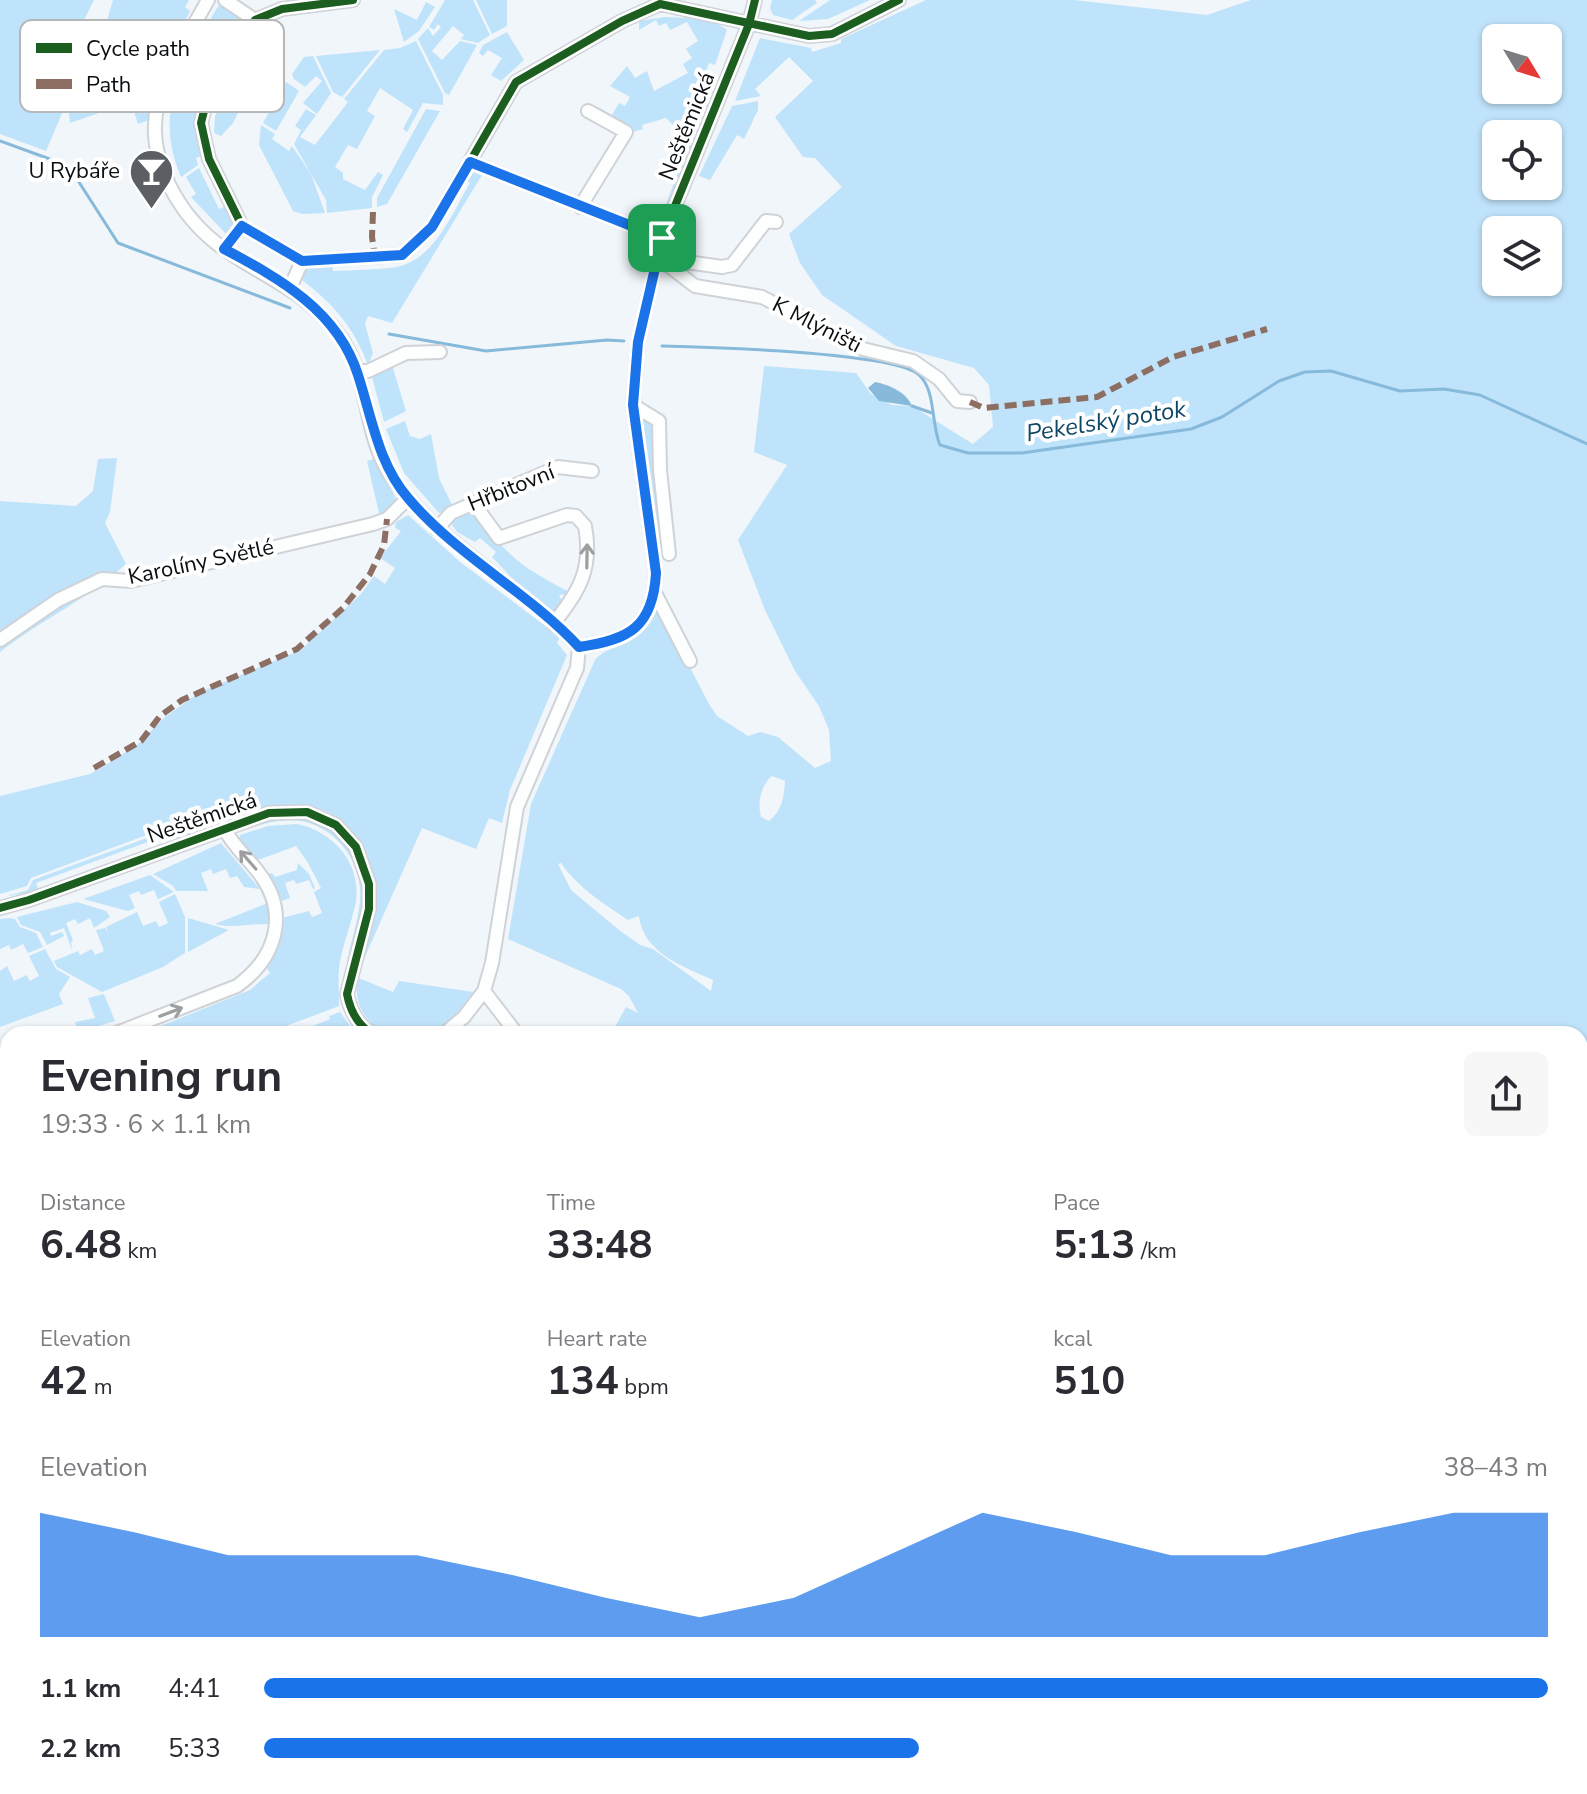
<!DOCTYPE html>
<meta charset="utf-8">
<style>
:root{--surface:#fff;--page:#f7f7f7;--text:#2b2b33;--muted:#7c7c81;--accent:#1a73e8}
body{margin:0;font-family:"Nunito Sans",sans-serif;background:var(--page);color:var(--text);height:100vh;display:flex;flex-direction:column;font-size:30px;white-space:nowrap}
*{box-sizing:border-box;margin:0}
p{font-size:26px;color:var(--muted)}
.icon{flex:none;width:44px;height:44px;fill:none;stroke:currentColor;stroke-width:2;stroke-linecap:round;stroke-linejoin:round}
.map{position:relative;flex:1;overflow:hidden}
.sheet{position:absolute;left:0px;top:1026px;width:1588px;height:768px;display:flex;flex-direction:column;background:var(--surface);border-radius:24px 24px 0 0;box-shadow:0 2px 6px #0004}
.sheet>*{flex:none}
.needle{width:52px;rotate:128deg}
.buttons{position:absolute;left:1482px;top:24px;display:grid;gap:16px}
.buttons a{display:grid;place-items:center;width:80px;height:80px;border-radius:12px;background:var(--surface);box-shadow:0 2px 6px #0004;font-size:40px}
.pin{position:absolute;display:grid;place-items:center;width:68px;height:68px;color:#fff;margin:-34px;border-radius:16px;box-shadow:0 4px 12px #0006}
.round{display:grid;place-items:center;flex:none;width:84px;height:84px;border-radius:12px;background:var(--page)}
.headline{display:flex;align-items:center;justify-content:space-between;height:136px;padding:0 40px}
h1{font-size:44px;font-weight:700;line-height:60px}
.stats{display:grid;grid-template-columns:repeat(3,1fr);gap:12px;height:136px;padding:8px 40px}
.stats div{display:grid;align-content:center}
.stats b{font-size:40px;font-weight:700}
.stats small{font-size:22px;font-weight:400}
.stats p{font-size:22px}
.chart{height:224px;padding:16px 40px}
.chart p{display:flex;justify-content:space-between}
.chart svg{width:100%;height:144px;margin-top:8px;fill:var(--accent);opacity:.7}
ul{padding:0 40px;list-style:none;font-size:26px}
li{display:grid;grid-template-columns:128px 96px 1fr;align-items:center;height:60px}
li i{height:20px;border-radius:10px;background:var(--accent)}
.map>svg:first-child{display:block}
</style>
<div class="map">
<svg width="1587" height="1794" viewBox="0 0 1587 1794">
<rect width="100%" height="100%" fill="#f1f6fa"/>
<!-- green -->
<path fill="#bfe3fa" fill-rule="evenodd" d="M0,0h94l-19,38 2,16 26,-5 37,15 24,-1 -15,57 -11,4 -7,-22 -61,21 -2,-17 18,-4 -9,-48 -24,4 10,53 -17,40 -46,-17z
M113,0h76l-4,7 5,4 -23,46 -23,3 -36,-16 -2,-20z
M445,0h28l17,35 -12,8 -17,-4 3,-4 -11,-9 -21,25 10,9 18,-19 17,4 -28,50 -4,-2 -27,-54 10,-11 5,8 8,-9 -3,-3 -4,6 -5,-3z
M476,0h31v26l-15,8z
M772,0h43l2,3 -25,17 -19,-5 -3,-7z
M830,0h40l-42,19 -29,2z
M926,0h148l133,15 44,-15h336v1337l-7,1v-304h-969l15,-27 12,6 -9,-17 -8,-7 -113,-50 23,-135 64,-144c10,-11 16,-10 29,-16 17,-7 24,-24 33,-40l52,100 8,12 31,20 12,-4 18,5 37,31 16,-7 -2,-31 -10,-24 -24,-35 -30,-61 -27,-70 49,-75 -33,-13 10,-86 92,7 15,21 21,11 20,1 61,38 20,-17 -4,-42 -15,-17 -78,-22 -74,-51 -22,-32 -11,-29 53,-47 -27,-29 -12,-1 -28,-40 38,-36 -24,-24 -34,32 6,7 -26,5 25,-63 51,10 1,4 29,-9v-4zM1496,38h52v52h-52zM1496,134h52v47l7,6 -3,10 -12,-6v-5h-44zM1496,230h52v52h-52zM772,776l13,5c-1,16 -3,30 -16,40l-8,-4c-4,-15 0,-32 11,-41zM561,863c17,25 42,40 67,57l11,-4c4,37 45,51 74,64l-2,11 -58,-42 -13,-4 -21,-15 -48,-40 -13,-26z
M426,2l9,5 -16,24 -15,11 -10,-33 23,11z
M219,5l21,13 6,7 -6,12 -5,-2 -39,69 6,4 -5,18 6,29 -7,3 2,7 -17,12c-29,-68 3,-115 38,-172z
M665,17c21,1 46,0 62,13l-12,35 -6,-2 -6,17 5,3 -21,56 -21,-21 -24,7 1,4 -10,3 -37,-20 2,-5 14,8 7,-12 6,3 5,-9 -20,-11 17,-20 8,12 12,-7 7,20 34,-18 -5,-9 9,-6 -6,-9 12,-8 -11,-19 -17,8 -4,-7 -7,3 -3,-6 -17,10v-9z
M507,32l17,28 -23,21 -10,-6 11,-17 -14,-8 -5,6 -4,-3 4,-8z
M416,41l27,54v10l-20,-2 -16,29 -4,-3 10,-19 -33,-22 -13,23 8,5 -18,33 -9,-4 -13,22 8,6v6l22,11 13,-18 5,3 -11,22v11l-45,5 -1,-13 -32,-56 7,-14 -6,-4 11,-17 10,6 -16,22 15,8 33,-43 -4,-3 40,-49 16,-2z
M380,50l-38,47 -9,-5 -17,-36z
M313,56l18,37 -14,21 -14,-11 19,-22 -6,-5 -11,11 -11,-8 -2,-5 12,-17z
M238,77l13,7 -5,7 2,2 -15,30 -12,13 -7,-3 1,-17z
M286,82l13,9 -23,40 -13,-8z
M711,84l4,2 -47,123 -3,-2z
M758,101v9l-14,29 -7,-4 -27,45 -11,-4 33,-70z
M426,109l14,2 -53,93 -10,3v-9z
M261,125l14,9 -3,5 17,12 3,-5 19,28 14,39 -23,1 -9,-3 -34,-66z
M199,168l20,41 7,-3 9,17 -7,13 -37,-39 5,-3 -10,-17z
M475,171l7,4 -90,148 -24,-7 -3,8 8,29 -5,12c-14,-38 -37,-64 -69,-87 9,-14 18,-13 33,-14l1,7c21,-1 43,-1 64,-4 38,-8 55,-54 73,-84l-6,-4z
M392,365l14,46 -22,11 -13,-49z
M640,415l17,7 5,99 -7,2z
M405,421l5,15 10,3 11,-5 8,44 14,29 -14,6 -35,-40 -18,-44z
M117,458l-7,54 -5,11 21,41c-39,36 -84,55 -126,88v-151l76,5 17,-15 5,-32z
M377,458l19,41 -2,7 -11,9 -4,-2 -12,-52z
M463,512h12c32,45 49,57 97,81l-4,6 -6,-5 -3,2 6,7 -11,12 -38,-33 -24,-25 4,-5 -16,-14 -5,4 -18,-10 -6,-9z
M408,515l52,47 100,75 -3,6 10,12 -57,135 -8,33 -13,-5 -13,31 -54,-21 -66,149 37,15 6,-11 74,11c-32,44 -38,42 -90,42 -51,-38 -14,-80 -7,-128 3,-21 -5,-41 -14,-59 -37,-75 -129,-28 -185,-7l-6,-14 -140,52 -4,8 -27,8v-98l90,-22 16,-9 32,-21 27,-27 35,-25 101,-42 60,-56 13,-18 11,8 10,-16 -15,-10 21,-27 -6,-3 1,-6z
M296,817c49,10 75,46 65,96 -4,19 -12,36 -16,55 -2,12 0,25 -3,37 -2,-39 14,-67 18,-104 4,-42 -30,-83 -74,-81 -16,1 -32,7 -48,12l31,-13z
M297,824c35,7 64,38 59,77 -4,22 -14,44 -17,67 -1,12 0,26 0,38l-74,28h-124l109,-44 20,-17 -4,-6 14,-26 2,-23 27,-7 3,6 10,-4 -8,-21 7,-4 -14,-27 -11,-15 -38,14 -18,-19v-6l28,-9z
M171,829l1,4 -136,50 3,8 -32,5 21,-6 5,-10z
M221,843l39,46 -16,-2 -7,-11 -7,2 -4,-9 -13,5 -2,-5 -10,4 7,18h-32l-3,-5 -20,-12z
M298,863l11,11 6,14 -2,1 -4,-9 -13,4 -2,-4 -9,3 5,15 -8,3 -13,-27 3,-1 3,4 22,-7z
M150,875l24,17 -16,7 -4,-9 -13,5 -2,-4 -10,4 6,13 -7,3 -45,-12z
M175,894l10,23v36l-22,14 -61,25 -45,-25 -3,-6 24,-10 2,4 12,-6 3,6 9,-4 -8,-21 9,-2 3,5 -2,-6 31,-15 6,14 13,-5 3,6 9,-4 -9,-21z
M77,902l29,9 4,6 -16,11 -4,-10 -12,6 -3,-5 -9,4 7,17 -2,2 1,8 -8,-22 -14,5 1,3 11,-4 2,4 -17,9 -7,-13 -19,-7 -4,-8z
M268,903l3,21c-20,-1 -38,5 -56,0z
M10,918l5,1 5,8 16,6 7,14 -15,6 -5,-9 -12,6 -2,-5 -9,4v-30z
M188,918l41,12 -41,22z
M45,949l11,20 14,8 -11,17 4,10 -63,23v-56l7,-5 7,15 13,-6 3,6 9,-5 -10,-20z
M104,994l11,27 -37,11 -3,-10 20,-4 -7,-20z
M340,1012l16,22h-63l37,-15 -1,-3z
M2,1124l6,9v285l-8,-4 3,-18 -3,-2z
M1580,1358h7v436h-917l6,-8h904z
M8,1470v285l-8,4v-281z
M68,1786h311v8h-307z"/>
<!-- water -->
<path fill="#87bada" d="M875,382c15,3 31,10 37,24l-33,-5 -11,-13z"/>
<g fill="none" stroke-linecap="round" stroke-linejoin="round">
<!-- stream -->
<path stroke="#87bada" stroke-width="3" d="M0,141l58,21
M68,165l50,78 172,65
M389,334l97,17 121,-11 17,1
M662,346c42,1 233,6 257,29 17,15 12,50 21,70l28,8h54l169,-24 31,-12 57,-36 26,-9 26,-1 69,20 44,-2 36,6 107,49
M912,406l20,7"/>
<defs>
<path id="minor" d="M208,0c-18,33 -41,66 -50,103 -14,55 22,115 66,146 43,30 82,42 115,86 31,41 24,100 52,141 50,71 130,109 188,171
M225,0l30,20
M353,0l-71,9 -27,11 -49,83 -5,20 8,36 33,67 60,35 100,-6 30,-28 84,-145 106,-61 38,-17 149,32 23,-2 67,-34
M470,162l192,76
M580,207l46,-75 -38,-21
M224,249l18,-23
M659,258l36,28 67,11 101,52 50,12 26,18 18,22 13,1
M659,258l63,9 10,-2 34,-44 10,1
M290,288l12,-27
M357,371h11l38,-18 34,-1
M633,405l26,16 1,49 9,84
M474,504l25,34 68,-23 9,1 9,10c8,43 -6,66 -32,98
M437,529l14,-16 107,-46 34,4
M655,593l35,68
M0,640l58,-40 44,-21 29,2 242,-57 14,-5 21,-21
M579,647c50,-7 74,-20 77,-74l-23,-168 5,-63 24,-104 87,-214 6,-24
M0,908l29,-8 240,-87 38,-1 29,13 20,22 13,37v25l-22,85c3,16 11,31 25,40
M484,991l33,43
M114,1034l123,-48c39,-28 53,-72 22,-113 -12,-16 -27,-28 -35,-45
M444,1034l20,-17 20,-26 8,-28 25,-156 60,-139 2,-21
M0,1116l8,-8
M1580,1348l7,-1
M392,1786l1,8"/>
</defs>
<!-- minor casing -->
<use href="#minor" stroke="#cfd3d7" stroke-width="16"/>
<!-- minor -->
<use href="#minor" stroke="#fdfefe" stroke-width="12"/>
<!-- quiet -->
<path stroke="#8d6e63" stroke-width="6" stroke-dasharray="12 6" stroke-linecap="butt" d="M373,212l-1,25 3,19
M970,402l14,6 113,-11 76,-40 94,-28
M94,768l47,-27 19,-25 22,-16 115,-51 46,-41 27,-34 14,-29 3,-26"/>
<defs>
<path id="cycleway" d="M353,0l-71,9 -27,11 -49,83 -5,20 8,36 33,67 60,35 100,-6 30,-28 84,-145 106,-61 38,-17 149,32 23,-2 67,-34
M579,647c50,-7 74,-20 77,-74l-23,-168 5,-63 24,-104 87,-214 6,-24
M0,908l29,-8 240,-87 38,-1 29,13 20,22 13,37v25l-22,85c3,16 11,31 25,40"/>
</defs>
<!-- cycleway casing -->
<use href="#cycleway" stroke="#fff" stroke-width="13"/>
<!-- cycleway -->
<use href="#cycleway" stroke="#1b5e20" stroke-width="8"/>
</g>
<!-- one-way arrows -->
<defs><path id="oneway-shaft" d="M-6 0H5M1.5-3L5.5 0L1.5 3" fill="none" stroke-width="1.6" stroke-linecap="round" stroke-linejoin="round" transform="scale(2)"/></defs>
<g stroke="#9c9e9f">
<use href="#oneway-shaft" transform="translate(587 556) rotate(-89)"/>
<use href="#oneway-shaft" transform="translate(248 860) rotate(-131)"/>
<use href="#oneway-shaft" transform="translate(171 1012) rotate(-21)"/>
</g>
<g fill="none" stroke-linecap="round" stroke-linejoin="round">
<defs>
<path id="route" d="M470,162l192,76 -24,104 -5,63 23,168c-3,54 -27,67 -77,74 -51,-55 -122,-91 -171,-149 -30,-35 -36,-80 -50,-123 -20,-64 -79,-97 -134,-126l18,-23 60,35 100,-6 30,-28z"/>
</defs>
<!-- route casing -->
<use href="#route" stroke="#fff" stroke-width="16"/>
<!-- route -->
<use href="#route" stroke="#1a73e8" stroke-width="10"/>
</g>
<!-- icons -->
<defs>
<symbol id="bar-pin" viewBox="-11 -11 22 30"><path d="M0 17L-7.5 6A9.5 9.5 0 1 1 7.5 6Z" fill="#5b5f63" stroke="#fff"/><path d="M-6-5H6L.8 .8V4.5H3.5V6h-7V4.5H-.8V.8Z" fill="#fff"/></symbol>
</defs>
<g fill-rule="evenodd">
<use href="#bar-pin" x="126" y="146" width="51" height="69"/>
</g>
<g text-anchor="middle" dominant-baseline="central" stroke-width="8" stroke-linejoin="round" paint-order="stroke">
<!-- street labels -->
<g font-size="22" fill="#0a0e11" stroke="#fff">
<text transform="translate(687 126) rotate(-68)">Neštěmická</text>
<text transform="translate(817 325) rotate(27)">K Mlýništi</text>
<text transform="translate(511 488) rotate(-22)">Hřbitovní</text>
<text transform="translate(201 562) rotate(-12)">Karolíny Světlé</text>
<text transform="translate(202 818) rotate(-19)">Neštěmická</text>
</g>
<!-- poi labels -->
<g font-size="22" fill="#0a0e11" stroke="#fff" text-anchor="end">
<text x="120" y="171">U Rybáře</text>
</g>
<!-- water labels -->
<g font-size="24" font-style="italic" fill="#0e4765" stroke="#fff">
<text transform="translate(1106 421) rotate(-9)">Pekelský potok</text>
</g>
</g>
<!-- legend -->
<rect x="20" y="20" width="264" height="92" rx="12" fill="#fff" stroke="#b6b7b8" stroke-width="2"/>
<rect x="36" y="43" width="36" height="10" fill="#1b5e20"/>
<rect x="36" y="79" width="36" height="10" fill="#8d6e63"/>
<g font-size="22" fill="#0a0e11">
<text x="86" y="56">Cycle path</text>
<text x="86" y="92">Path</text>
</g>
</svg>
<div class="buttons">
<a><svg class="needle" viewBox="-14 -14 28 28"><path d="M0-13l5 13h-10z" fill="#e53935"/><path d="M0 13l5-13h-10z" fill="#7c7c81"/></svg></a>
<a><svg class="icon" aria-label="locate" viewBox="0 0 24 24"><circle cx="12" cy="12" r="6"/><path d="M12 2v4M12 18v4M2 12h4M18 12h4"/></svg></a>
<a><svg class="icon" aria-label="layers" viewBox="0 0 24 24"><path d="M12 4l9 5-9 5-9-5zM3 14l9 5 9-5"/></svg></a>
</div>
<div class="pin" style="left:662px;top:238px;background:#1e9e55"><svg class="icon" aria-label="arrive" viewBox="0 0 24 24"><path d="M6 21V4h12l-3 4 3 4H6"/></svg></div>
<section class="sheet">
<div class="headline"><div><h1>Evening run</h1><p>19:33 · 6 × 1.1 km</p></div><a class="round"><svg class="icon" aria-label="share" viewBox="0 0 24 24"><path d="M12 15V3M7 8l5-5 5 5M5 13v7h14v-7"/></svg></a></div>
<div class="stats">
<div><p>Distance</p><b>6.48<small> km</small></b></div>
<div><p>Time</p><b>33:48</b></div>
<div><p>Pace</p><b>5:13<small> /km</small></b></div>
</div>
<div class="stats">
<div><p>Elevation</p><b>42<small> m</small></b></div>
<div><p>Heart rate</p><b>134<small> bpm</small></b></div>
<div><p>kcal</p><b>510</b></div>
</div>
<div class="chart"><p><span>Elevation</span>38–43 m</p>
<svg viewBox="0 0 160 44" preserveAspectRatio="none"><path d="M0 44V6L10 12L20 19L30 19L40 19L50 25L60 32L70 38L80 32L90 19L100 6L110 12L120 19L130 19L140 12L150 6L160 6V44z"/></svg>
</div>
<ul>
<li><b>1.1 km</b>4:41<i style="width:100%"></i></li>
<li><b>2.2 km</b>5:33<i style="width:51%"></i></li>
</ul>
</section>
</div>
